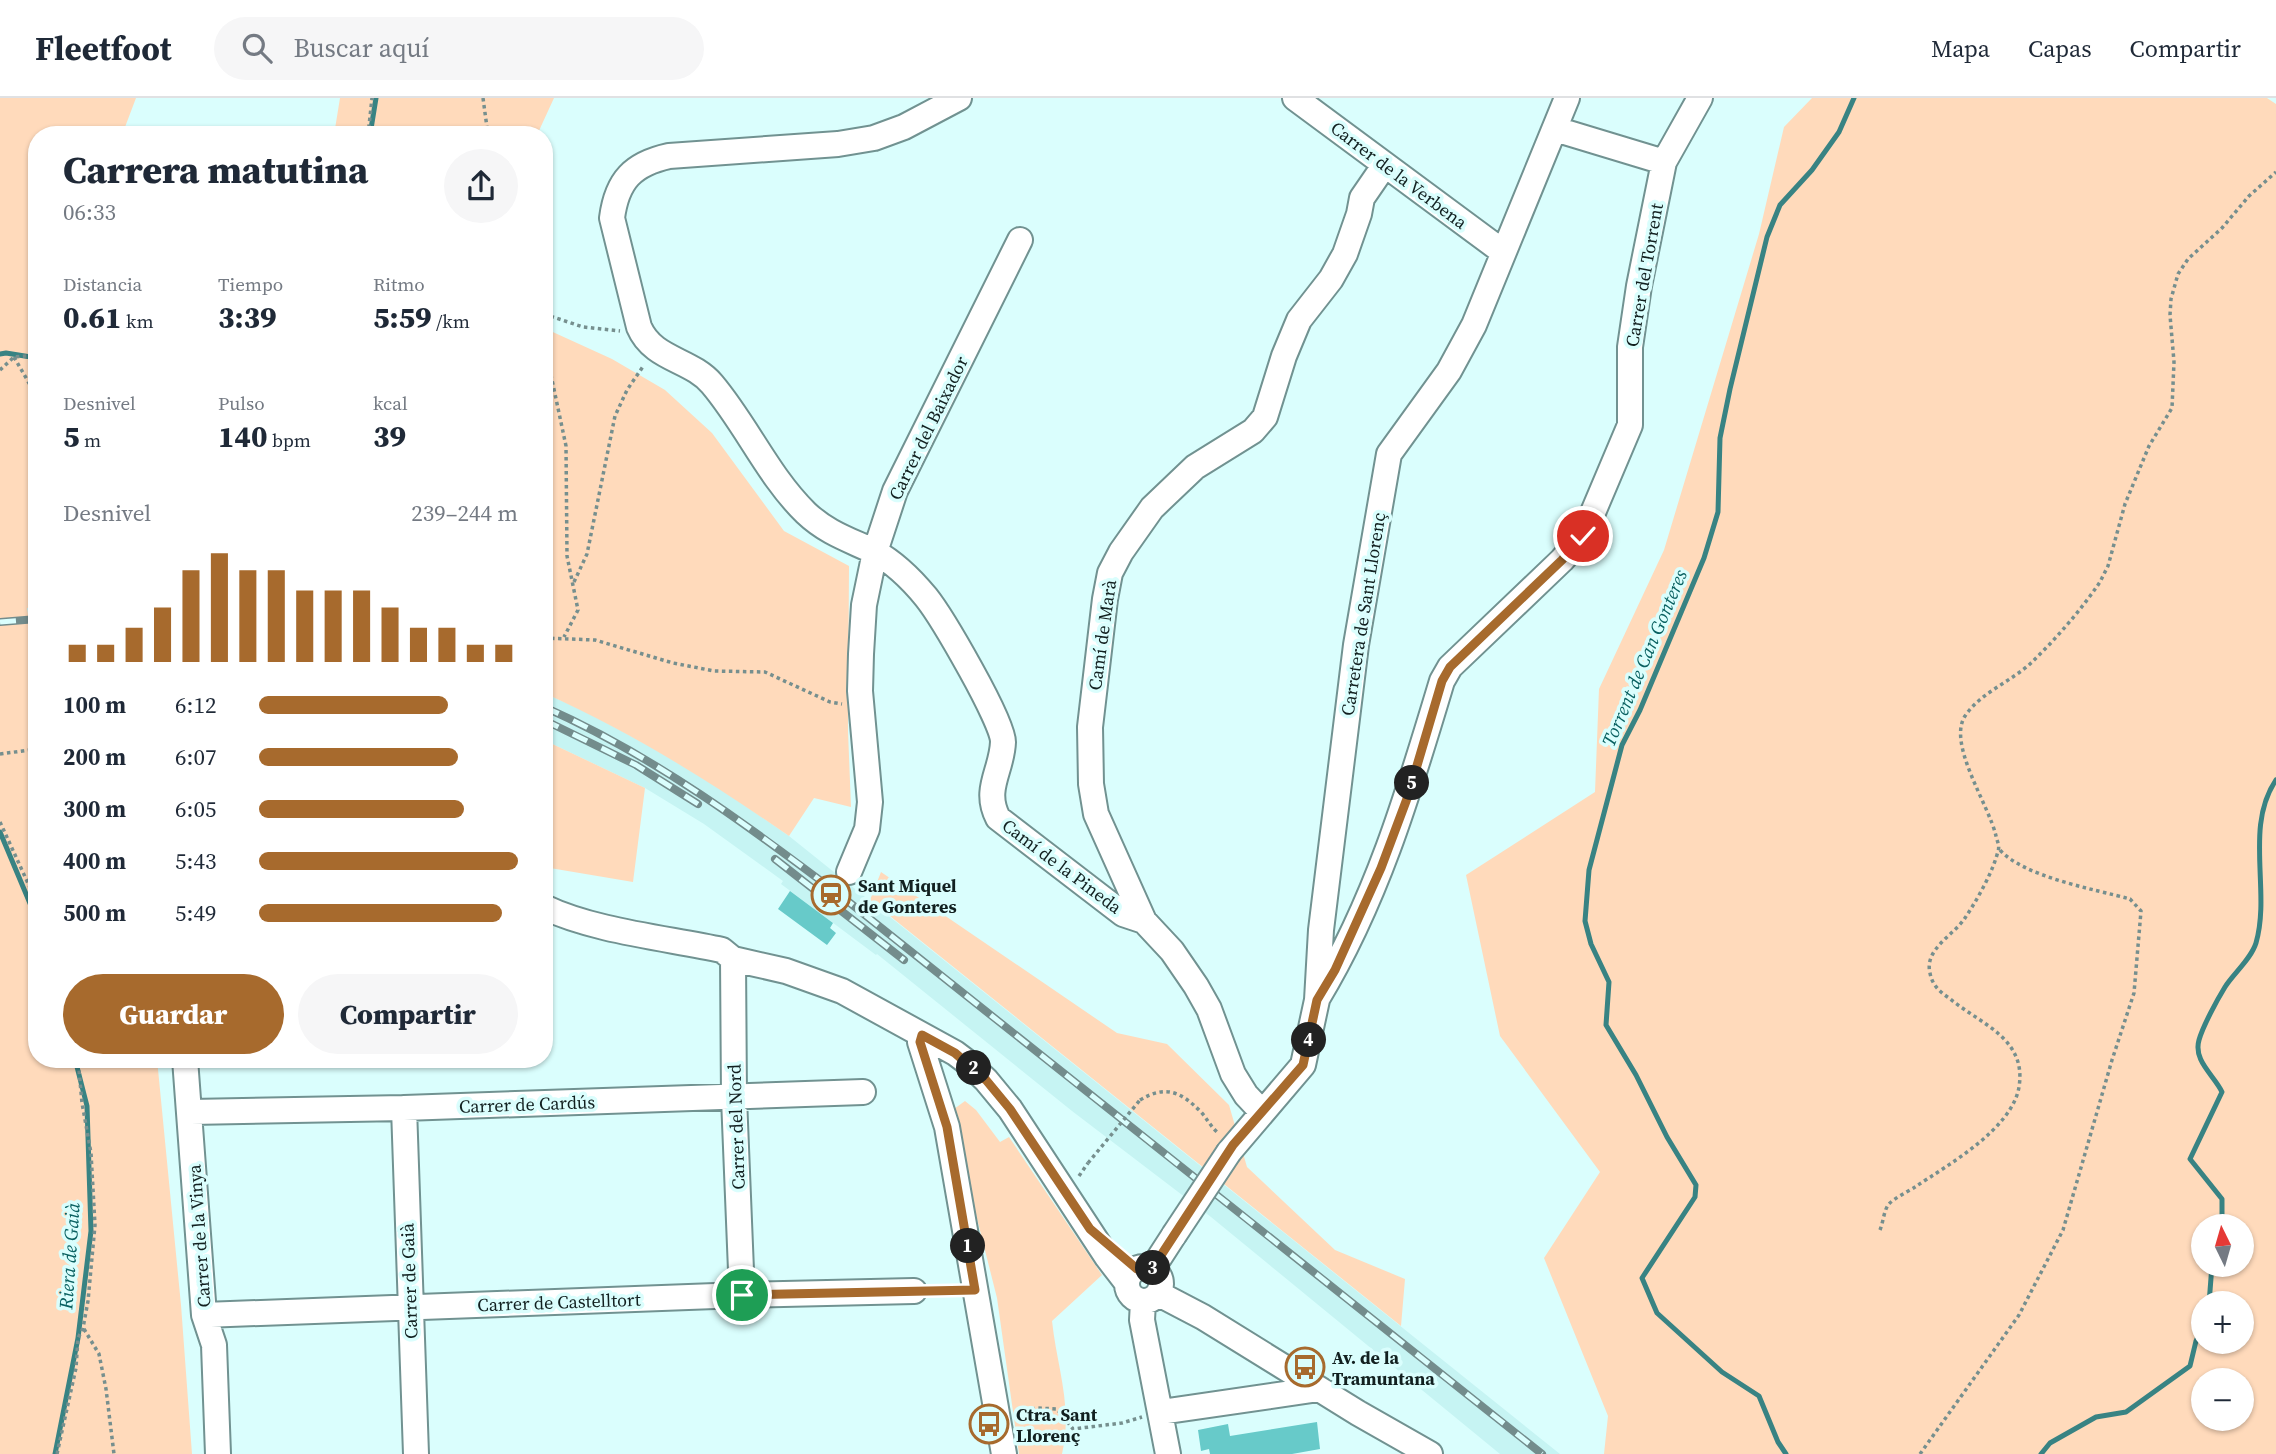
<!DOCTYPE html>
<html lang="es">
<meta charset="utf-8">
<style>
:root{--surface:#fff;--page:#f6f6f7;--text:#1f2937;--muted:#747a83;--line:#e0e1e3;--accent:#a76a2d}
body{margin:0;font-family:"Source Serif 4",serif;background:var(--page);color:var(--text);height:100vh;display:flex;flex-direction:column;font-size:26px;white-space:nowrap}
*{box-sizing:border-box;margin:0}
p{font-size:23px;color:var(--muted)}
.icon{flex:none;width:38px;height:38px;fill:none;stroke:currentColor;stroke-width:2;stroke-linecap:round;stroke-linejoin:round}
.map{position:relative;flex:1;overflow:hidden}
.details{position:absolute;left:28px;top:28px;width:525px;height:942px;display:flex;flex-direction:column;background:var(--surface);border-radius:28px;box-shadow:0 2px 5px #0004}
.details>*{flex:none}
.needle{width:46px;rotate:355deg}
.controls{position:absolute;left:2191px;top:1116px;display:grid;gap:14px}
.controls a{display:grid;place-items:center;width:63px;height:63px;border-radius:50%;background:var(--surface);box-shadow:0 2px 5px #0004;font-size:35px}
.pin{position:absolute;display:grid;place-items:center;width:60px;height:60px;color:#fff;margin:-30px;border:4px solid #fff;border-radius:50%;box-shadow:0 2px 7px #0007}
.km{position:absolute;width:35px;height:35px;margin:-18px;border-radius:50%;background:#222;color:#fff;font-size:19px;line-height:35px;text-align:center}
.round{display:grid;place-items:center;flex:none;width:74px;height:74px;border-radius:37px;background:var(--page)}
.summary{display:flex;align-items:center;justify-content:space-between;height:119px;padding:0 35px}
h1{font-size:38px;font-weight:800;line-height:52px}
.figures{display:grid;grid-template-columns:repeat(3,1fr);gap:10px;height:119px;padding:7px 35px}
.figures div{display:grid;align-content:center}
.figures b{font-size:30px;font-weight:800}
.figures small{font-size:19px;font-weight:400}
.figures p{font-size:19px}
.chart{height:196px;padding:14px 35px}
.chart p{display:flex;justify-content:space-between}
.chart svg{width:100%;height:126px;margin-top:7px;stroke:var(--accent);stroke-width:6}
.cta{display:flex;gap:14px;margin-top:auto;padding:14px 35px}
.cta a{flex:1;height:80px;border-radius:42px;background:var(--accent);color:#fff;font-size:28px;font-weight:800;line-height:80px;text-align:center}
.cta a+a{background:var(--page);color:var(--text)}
ul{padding:0 35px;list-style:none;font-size:23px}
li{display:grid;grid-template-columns:112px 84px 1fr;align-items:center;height:52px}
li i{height:18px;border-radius:9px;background:var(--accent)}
header{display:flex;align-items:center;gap:42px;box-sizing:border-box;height:98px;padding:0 35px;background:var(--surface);border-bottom:2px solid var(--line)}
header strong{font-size:33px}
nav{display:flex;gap:38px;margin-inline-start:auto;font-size:24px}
.search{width:490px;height:63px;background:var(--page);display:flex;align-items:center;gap:18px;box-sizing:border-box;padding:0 24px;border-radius:38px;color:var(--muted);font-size:26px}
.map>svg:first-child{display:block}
</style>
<header>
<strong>Fleetfoot</strong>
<div class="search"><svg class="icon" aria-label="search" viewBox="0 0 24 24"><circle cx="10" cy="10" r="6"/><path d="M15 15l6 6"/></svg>Buscar aquí</div>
<nav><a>Mapa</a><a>Capas</a><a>Compartir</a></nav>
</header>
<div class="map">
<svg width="2276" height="1356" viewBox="0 0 2276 1356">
<rect width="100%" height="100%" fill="#dafefd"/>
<!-- built -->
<path fill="#c6f4f3" d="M37,509v38h-4l-6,-37z
M544,595l45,20 71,39 64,39 65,45 771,618h-60l-289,-237 -139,-106 -195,-157 -1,1 -95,-71 2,-3 -79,-57 -59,-36 -101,-48z"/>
<!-- green -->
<path fill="#ffdabb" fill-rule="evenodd" d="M0,0h136l-14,37h-85v472l-10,1 6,37h4v414h120l24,246 11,149h-192z
M340,0h214l-17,37h-203z
M1812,0h455l9,6v1350h-672l4,-38 -64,-158 56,-86 -100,-136 -34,-161 129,-83 4,-103 65,-139 95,-316 25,-107zM2203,1129h39v38h-39zM2203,1206h39v38h-39zM2203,1283h39v38h-39z
M544,230l68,31 53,31 47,43 72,98 65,35 -1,165 3,76 -37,-9 -25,38c-78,-54 -158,-104 -245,-143z
M544,642l101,48 -12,94 -89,-15z
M881,774l236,161 50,11 62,61 18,62 88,83 70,29 -4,47 -531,-426z
M965,1003l11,9 24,32 9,-5 93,138 -50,46c5,47 21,85 10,133h-43l-22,-156 -44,-175 1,-14z"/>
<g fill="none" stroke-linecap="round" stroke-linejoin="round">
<!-- stream -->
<path stroke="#388383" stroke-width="5" d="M370,37l6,-37
M0,256l6,-1 31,5
M0,734l37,88
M2222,1129v-28l-32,-40 32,-67c-8,-17 -29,-31 -23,-52 4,-14 18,-40 26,-53 9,-14 26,-28 31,-44 15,-52 -12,-116 20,-163
M2209,1206l3,-39
M55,1356l23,-116 13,-107 -4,-125 -12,-47
M1786,1356l-8,-12 -19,-46 -37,-24 -65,-59 -15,-35 53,-81 1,-12 -29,-48 -31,-62 -30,-50 3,-43 -18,-38 -6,-23 4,-51 33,-125 18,-35 64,-152 14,-46 2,-74 10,-49 37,-152 13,-32 32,-35 27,-38 15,-34
M2041,1356l9,-11 46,-26 30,-5 64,-46 6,-25 7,-15"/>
</g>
<!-- building -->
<path fill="#67cac9" d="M790,793l43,32 -3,5 6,5 -9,12 -49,-36z
M1317,1324l3,27 -28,5h-82l-1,-5 -8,2 -3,-21 30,-6 2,12z"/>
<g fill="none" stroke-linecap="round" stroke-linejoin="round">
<defs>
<path id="minor" d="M959,0l-55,29 -30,11 -36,6 -169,12c-36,8 -52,24 -57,62l27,109c14,33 52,32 73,57 34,40 56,92 94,129 21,20 44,27 69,39 20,11 37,28 51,45 16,20 77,124 77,145 -1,29 -20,47 -5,76l125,96 21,7
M1295,0l208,154
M1555,31l109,33
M849,774l18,-43 3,-27 -10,-111 1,-37 3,-49 11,-53 20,-61 125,-251
M544,809c50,24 122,31 178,43l11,9 53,12 56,20 113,62 12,9 19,18 24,29 97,148 20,26
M733,861l1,139 8,197
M1317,901c60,-99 92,-208 125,-318l8,-14 112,-107 21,-24 47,-111v-78l9,-61 25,-124 36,-64
M922,937l-2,7 27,85 57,327
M185,961l19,256 10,30 4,109
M404,1010l12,346
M191,1014l213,-4 459,-16
M1262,1014l-16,-17 -13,-21 -24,-65 -13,-23 -24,-35 -28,-30 -48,-107 -5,-30 -1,-57 15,-128 5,-26 11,-21 31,-44 43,-41 58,-36 12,-14 19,-61 15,-36 32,-41 14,-25 14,-40 3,-16 22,-32
M1229,1054l74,-87 14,-65 4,-70 35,-285 33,-191 60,-83 25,-46 93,-227
M1127 1186a17 17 0 1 1 34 0a17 17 0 1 1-34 0Z
M1152,1171l22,-34
M1159,1196l44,23 155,96 72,41
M1143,1204l-1,18 26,134
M204,1217l538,-20 172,-4
M1161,1314l158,-23"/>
</defs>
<!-- minor casing -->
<use href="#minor" stroke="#719291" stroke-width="28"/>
<!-- path -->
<path stroke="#768f8e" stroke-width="3.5" stroke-dasharray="3.5 3.5" stroke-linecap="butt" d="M483,0l5,37
M368,37l4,-37
M544,216l39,13 37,4
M544,257l4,6 18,85 1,110 11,54 -14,27
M14,259l23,40
M0,272l14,-13 23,-2
M574,484l13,-28 28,-138 12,-26 17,-25
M544,540l51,2 78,23 41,8 51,1 65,30 12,2
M0,656l37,-5
M0,724l37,81
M1140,1002c25,-15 40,-9 60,11 7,7 10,15 18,22
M1079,1078l9,-13
M1880,1132c3,-7 4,-19 8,-25 6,-7 19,-13 27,-18 33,-22 97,-58 104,-100 8,-49 -39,-63 -70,-89 -9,-6 -17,-13 -19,-25 -6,-24 24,-38 35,-55 12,-18 28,-46 33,-67 2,-5 -1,-10 -2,-15 -7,-31 -49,-92 -31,-120 15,-23 47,-35 66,-53 25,-24 50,-53 69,-81l8,-16 17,-62 24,-58 23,-38 2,-46 -4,-47 1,-16 7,-25 10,-15 34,-31 27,-32 27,-24
M936,1193l20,-1
M84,1231l15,25 7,35 8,65
M1018,1315l19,-5 20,1 16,20 49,-6 20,-6
M57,1356l19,-86 2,-30 5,-10 5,-27 7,-76 -4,-72 -9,-50 -4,-44
M1920,1356l99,-139 44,-85 49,-170 22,-67 7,-82 -11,-12c-36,-10 -107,-22 -131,-50"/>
<!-- minor -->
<use href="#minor" stroke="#fff" stroke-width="24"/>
<defs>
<path id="rail" d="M0,524l37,-3
M544,609c111,49 206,120 301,192l697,555
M544,622l92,45 62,39
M775,761l129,101"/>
</defs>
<!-- rail casing -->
<use href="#rail" stroke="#738c8c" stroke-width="8"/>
<!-- rail -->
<use href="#rail" stroke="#dafefd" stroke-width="5" stroke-dasharray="16" stroke-linecap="butt"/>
<defs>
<path id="minor-bridge" d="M1174,1137l55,-83"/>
</defs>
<!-- minor-bridge casing -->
<use href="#minor-bridge" stroke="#719291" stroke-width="28" stroke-linecap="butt"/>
<!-- path-bridge -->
<path stroke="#768f8e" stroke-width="3.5" stroke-dasharray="3.5 3.5" stroke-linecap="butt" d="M1088,1065l52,-63"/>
<!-- minor-bridge -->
<use href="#minor-bridge" stroke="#fff" stroke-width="24"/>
</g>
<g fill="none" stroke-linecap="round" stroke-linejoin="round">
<defs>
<path id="route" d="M742,1197l233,-5 -28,-163 -27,-85 2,-7 33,18 31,27 24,29 80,120 47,40 8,-2 7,2 81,-124 70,-80 14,-65 18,-30 46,-102 27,-72 34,-115 8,-14 112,-107 21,-24"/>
</defs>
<!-- route casing -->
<use href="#route" stroke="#fff" stroke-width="14"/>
<!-- route -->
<use href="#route" stroke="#a76a2d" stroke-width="9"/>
</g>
<!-- icons -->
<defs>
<symbol id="station-ring" viewBox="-11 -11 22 22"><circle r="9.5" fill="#dafefd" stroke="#a76a2d" stroke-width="1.5"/><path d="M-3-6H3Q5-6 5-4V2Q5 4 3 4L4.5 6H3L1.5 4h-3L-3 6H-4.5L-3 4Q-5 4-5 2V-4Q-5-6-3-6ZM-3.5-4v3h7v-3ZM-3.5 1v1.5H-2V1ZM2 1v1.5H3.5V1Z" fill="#a76a2d"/></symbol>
<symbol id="bus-ring" viewBox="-11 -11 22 22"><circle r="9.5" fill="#dafefd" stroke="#a76a2d" stroke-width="1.5"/><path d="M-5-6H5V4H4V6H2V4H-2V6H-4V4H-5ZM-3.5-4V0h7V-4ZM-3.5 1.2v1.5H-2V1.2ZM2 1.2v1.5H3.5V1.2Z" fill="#a76a2d"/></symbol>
</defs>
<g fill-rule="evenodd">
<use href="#station-ring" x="809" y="775" width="44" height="44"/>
<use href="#bus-ring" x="1283" y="1247" width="44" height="44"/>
<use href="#bus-ring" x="967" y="1304" width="44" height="44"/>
</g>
<g text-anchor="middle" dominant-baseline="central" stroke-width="7" stroke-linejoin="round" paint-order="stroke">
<!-- street labels -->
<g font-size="18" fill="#122020" stroke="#dafefd">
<text transform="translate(1399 77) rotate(37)">Carrer de la Verbena</text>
<text transform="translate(1644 177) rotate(-80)">Carrer del Torrent</text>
<text transform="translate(928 330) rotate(-64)">Carrer del Baixador</text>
<text transform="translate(1363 516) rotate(-81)">Carretera de Sant Llorenç</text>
<text transform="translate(1102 537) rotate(-82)">Camí de Marà</text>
<text transform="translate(1062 768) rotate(37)">Camí de la Pineda</text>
<text transform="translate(527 1006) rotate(-2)">Carrer de Cardús</text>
<text transform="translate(736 1029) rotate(-92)">Carrer del Nord</text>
<text transform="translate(199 1138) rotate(-94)">Carrer de la Vinya</text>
<text transform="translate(409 1183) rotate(-92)">Carrer de Gaià</text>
<text transform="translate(559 1204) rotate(-2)">Carrer de Castelltort</text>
</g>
<!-- poi labels -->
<g font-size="18" font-weight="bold" fill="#122020" stroke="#dafefd" text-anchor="start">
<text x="858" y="787">Sant Miquel<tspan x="858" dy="21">de Gonteres</tspan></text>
<text x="1332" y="1259">Av. de la<tspan x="1332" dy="21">Tramuntana</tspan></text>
<text x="1016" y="1316">Ctra. Sant<tspan x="1016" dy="21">Llorenç</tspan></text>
</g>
<!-- water labels -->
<g font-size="19" font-style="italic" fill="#0a6161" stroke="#dafefd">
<text transform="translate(1644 560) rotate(-67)">Torrent de Can Gonteres</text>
<text transform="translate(69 1158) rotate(-86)">Riera de Gaià</text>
</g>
</g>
</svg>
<div class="controls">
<a><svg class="needle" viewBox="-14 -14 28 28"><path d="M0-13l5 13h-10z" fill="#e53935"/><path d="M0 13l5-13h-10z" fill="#747a83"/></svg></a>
<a>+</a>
<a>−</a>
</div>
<div class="pin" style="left:742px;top:1197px;background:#1e9e55"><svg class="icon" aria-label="arrive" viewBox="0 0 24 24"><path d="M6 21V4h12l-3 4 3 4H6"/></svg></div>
<div class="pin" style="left:1583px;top:438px;background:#d93025"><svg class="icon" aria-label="check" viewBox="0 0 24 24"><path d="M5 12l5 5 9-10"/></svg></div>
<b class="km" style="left:968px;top:1148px">1</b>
<b class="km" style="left:974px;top:970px">2</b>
<b class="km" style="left:1153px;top:1170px">3</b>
<b class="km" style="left:1309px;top:942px">4</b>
<b class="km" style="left:1412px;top:685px">5</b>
<section class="details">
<div class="summary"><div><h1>Carrera matutina</h1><p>06:33</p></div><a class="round"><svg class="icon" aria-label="share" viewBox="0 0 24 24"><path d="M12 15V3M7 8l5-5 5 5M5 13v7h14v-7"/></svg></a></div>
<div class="figures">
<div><p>Distancia</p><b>0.61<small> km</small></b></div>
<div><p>Tiempo</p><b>3:39</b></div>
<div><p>Ritmo</p><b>5:59<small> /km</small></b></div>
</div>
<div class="figures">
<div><p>Desnivel</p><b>5<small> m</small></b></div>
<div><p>Pulso</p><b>140<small> bpm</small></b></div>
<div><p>kcal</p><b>39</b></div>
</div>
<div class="chart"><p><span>Desnivel</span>239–244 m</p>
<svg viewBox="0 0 160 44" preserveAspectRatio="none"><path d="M5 44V38M15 44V38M25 44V32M35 44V25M45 44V12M55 44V6M65 44V12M75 44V12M85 44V19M95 44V19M105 44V19M115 44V25M125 44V32M135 44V32M145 44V38M155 44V38"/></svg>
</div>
<ul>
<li><b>100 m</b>6:12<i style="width:73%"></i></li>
<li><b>200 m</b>6:07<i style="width:77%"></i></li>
<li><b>300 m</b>6:05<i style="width:79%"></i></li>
<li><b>400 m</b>5:43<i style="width:100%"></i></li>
<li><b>500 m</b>5:49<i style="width:94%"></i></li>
</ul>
<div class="cta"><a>Guardar</a><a>Compartir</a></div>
</section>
</div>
